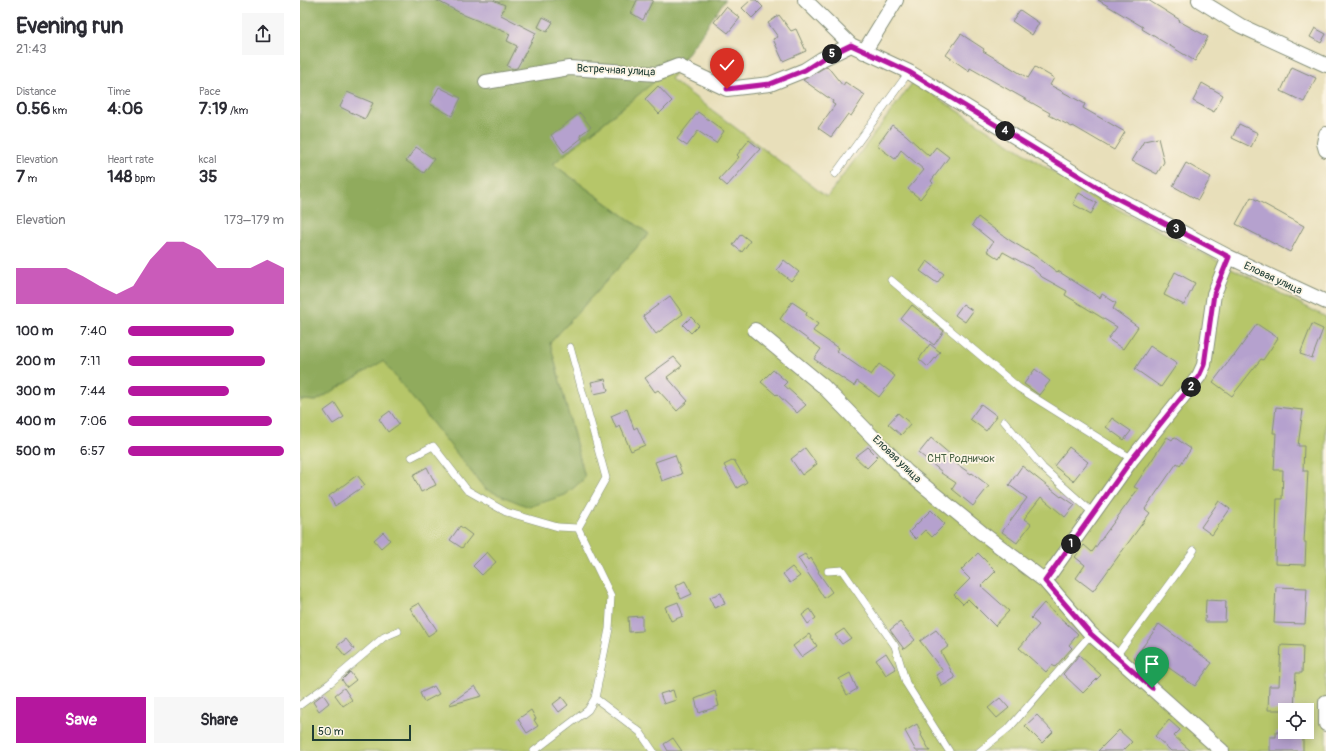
<!DOCTYPE html>
<meta charset="utf-8">
<style>
:root{--surface:#fff;--page:#f7f7f7;--text:#2b2b33;--muted:#7c7c81;--accent:#b5179e}
body{margin:0;font-family:Pangolin,sans-serif;background:var(--page);color:var(--text);height:100vh;display:flex;flex-direction:column;font-size:15px;white-space:nowrap}
*{box-sizing:border-box;margin:0}
p{font-size:13px;color:var(--muted)}
.icon{flex:none;width:22px;height:22px;fill:none;stroke:currentColor;stroke-width:2;stroke-linecap:round;stroke-linejoin:round}
.map{position:relative;flex:1;overflow:hidden}
.sheet{display:flex;flex-direction:column;background:var(--surface);width:300px}
.sheet>*{flex:none}
.controls{position:absolute;left:978px;top:703px;display:grid;gap:8px}
.controls a{display:grid;place-items:center;width:36px;height:36px;border-radius:0px;background:var(--surface);box-shadow:0 2px 10px #0003;font-size:20px}
.scale{position:absolute;left:12px;bottom:10px;width:99px;box-sizing:border-box;padding-left:4px;border:2px solid #1f3d34;border-top:0;font-size:11px;line-height:14px;white-space:nowrap;color:#1f3d34;-webkit-text-stroke:3px #fcf5e5;paint-order:stroke}
.pin{position:absolute;display:grid;place-items:center;width:34px;height:34px;color:#fff;margin:-41px -17px;border-radius:50% 50% 50% 0;rotate:-45deg;box-shadow:0 0 4px #0007}
.pin .icon{rotate:45deg}
.km{position:absolute;width:20px;height:20px;margin:-10px;border-radius:50%;background:#222;color:#fff;font-size:11px;line-height:20px;text-align:center}
.round{display:grid;place-items:center;flex:none;width:42px;height:42px;border-radius:0px;background:var(--page)}
.overview{display:flex;align-items:center;justify-content:space-between;height:68px;padding:0 16px}
h1{font-size:22px;font-weight:700;line-height:30px}
.metrics{display:grid;grid-template-columns:repeat(3,1fr);gap:6px;height:68px;padding:4px 16px}
.metrics div{display:grid;align-content:center}
.metrics b{font-size:17px;font-weight:700}
.metrics small{font-size:11px;font-weight:400}
.metrics p{font-size:11px}
.chart{height:112px;padding:8px 16px}
.chart p{display:flex;justify-content:space-between}
.chart svg{width:100%;height:72px;margin-top:4px;fill:var(--accent);opacity:.7}
.button{display:flex;gap:8px;margin-top:auto;padding:8px 16px}
.button a{flex:1;height:46px;border-radius:0px;background:var(--accent);color:#fff;font-size:16px;font-weight:700;line-height:46px;text-align:center}
.button a+a{background:var(--page);color:var(--text)}
ul{padding:0 16px;list-style:none;font-size:13px}
li{display:grid;grid-template-columns:64px 48px 1fr;align-items:center;height:30px}
li i{height:10px;border-radius:5px;background:var(--accent)}
main{display:flex;flex:1;min-height:0}
.map>svg:first-child{display:block}
</style>
<main>
<section class="sheet">
<div class="overview"><div><h1>Evening run</h1><p>21:43</p></div><a class="round"><svg class="icon" aria-label="share" viewBox="0 0 24 24"><path d="M12 15V3M7 8l5-5 5 5M5 13v7h14v-7"/></svg></a></div>
<div class="metrics">
<div><p>Distance</p><b>0.56<small> km</small></b></div>
<div><p>Time</p><b>4:06</b></div>
<div><p>Pace</p><b>7:19<small> /km</small></b></div>
</div>
<div class="metrics">
<div><p>Elevation</p><b>7<small> m</small></b></div>
<div><p>Heart rate</p><b>148<small> bpm</small></b></div>
<div><p>kcal</p><b>35</b></div>
</div>
<div class="chart"><p><span>Elevation</span>173–179 m</p>
<svg viewBox="0 0 160 44" preserveAspectRatio="none"><path d="M0 44V22L10 22L20 22L30 22L40 27L50 33L60 38L70 33L80 17L90 6L100 6L110 11L120 22L130 22L140 22L150 17L160 22V44z"/></svg>
</div>
<ul>
<li><b>100 m</b>7:40<i style="width:68%"></i></li>
<li><b>200 m</b>7:11<i style="width:88%"></i></li>
<li><b>300 m</b>7:44<i style="width:65%"></i></li>
<li><b>400 m</b>7:06<i style="width:92%"></i></li>
<li><b>500 m</b>6:57<i style="width:100%"></i></li>
</ul>
<div class="button"><a>Save</a><a>Share</a></div>
</section>
<div class="map">
<svg width="1026" height="751" viewBox="0 0 1026 751">
<rect width="100%" height="100%" fill="#fcf5e5"/>
<filter id="ink" filterUnits="userSpaceOnUse"><feTurbulence type="fractalNoise" baseFrequency=".025" numOctaves="2"/><feDisplacementMap in="SourceGraphic" scale="8" xChannelSelector="R" yChannelSelector="G"/><feConvolveMatrix kernelMatrix="1 2 1 2 8 2 1 2 1" color-interpolation-filters="sRGB"/></filter>
<filter id="wash" filterUnits="userSpaceOnUse"><feTurbulence type="fractalNoise" baseFrequency=".012" numOctaves="4" result="noise"/><feDisplacementMap in="SourceGraphic" scale="16" xChannelSelector="R" yChannelSelector="G"/><feGaussianBlur stdDeviation="0.9" result="paint"/><feColorMatrix in="noise" values="0 0 0 0 0 0 0 0 0 0 0 0 0 0 0 0 0 1.4 0 .05"/><feComposite in="paint" operator="in"/></filter>
<g filter="url(#wash)">
<rect width="100%" height="100%" fill="#e8dfba"/>
<!-- green -->
<path fill="#b6c669" stroke="#6a824e" fill-rule="evenodd" d="M386,56l-15,23 156,118 86,-115 170,109 243,126v434h-1026v-350l2,-1 14,1 67,-41 102,129 80,6 20,-17 -35,-135 99,-109 -96,-70zM985,710h22v22h-22z"/>
<!-- forest -->
<path fill="#90ab5d" stroke="#587448" d="M0,0h425l-39,56 -133,108 96,70 -99,109 35,135 -20,17 -36,12 -44,-18 -102,-128 -67,40 -14,-1 -2,1z"/>
<g id="blocks">
<!-- building -->
<path fill="#b5a1ce" d="M136,0h57l12,5 -4,10 35,18 -19,35 -4,1 -6,-3 10,-20 -10,-5 3,-7 -46,-19z
M337,0h16l-10,20 -12,-7z
M451,0h5l7,7 -11,11 -10,-10z
M798,0h50l32,20 -1,1 29,16 -13,24 -53,-32 1,-2z
M426,7l14,11 -12,15 -14,-11z
M720,10l19,13 -7,12 -20,-14z
M479,15l12,16 5,-2 10,22 -23,10 -10,-22 5,-2 -10,-14z
M243,17l10,5 -6,10 -9,-5z
M1015,28l11,6 -5,9 -11,-6z
M661,34l23,15 -1,2 45,27 7,-11 19,11 -4,7 35,19 -2,4 42,24 -11,18 -41,-24 -1,1 -23,-12 1,-2 -80,-45 -1,3 -23,-16z
M527,66l16,20 2,-4 20,13 -14,21 -3,-2 -17,23 -13,-9 17,-23 -3,-2 1,-2 -30,-21z
M992,67l24,11 -12,24 -23,-11z
M902,83l21,12 -9,17 -21,-11z
M358,86l14,15 -13,13 -14,-15z
M139,87l22,11 -9,18 -22,-12z
M47,92l26,11 -8,16 -25,-12z
M398,112l26,19 -8,12 -18,-12 -11,15 -10,-7z
M280,113l11,14 -11,8 2,3 -18,14 -13,-17z
M939,124l19,9 -7,14 -19,-9z
M592,125l14,10 23,21 7,-9 13,10 -18,24 2,2 -13,16 -12,-10 16,-19 -23,-20 -6,9 -18,-13z
M858,138l6,24 -7,12 -25,-13 12,-20z
M449,140l11,9 -33,37 -8,-7 20,-22 -2,-2z
M116,147l18,12 -10,14 -18,-12z
M886,163l25,14 -13,23 -25,-14z
M779,193l18,10 -6,11 -18,-10z
M951,197l53,29 -14,26 -54,-28z
M678,217l16,12 17,12 25,15 21,16 1,-1 42,27 2,-4 14,9 -3,6 25,18 -15,22 -15,-10 9,-12 -52,-32 2,-4 -25,-14 -10,-9 -29,-16 -4,7 -12,-8 6,-9 -21,-17z
M441,234l9,7 -8,11 -9,-7z
M484,260l15,12 -8,9 -14,-11z
M627,261l17,13 -7,9 -17,-12z
M875,272l20,11 -11,22 -20,-10z
M370,296l13,18 -27,20 -13,-18z
M492,302l15,10 -1,3 12,9 -5,7 25,17 -2,3 35,24 8,-11 16,12 -16,21 -22,-16 -3,5 -40,-27 7,-10 -41,-30z
M663,304l10,7 -8,11 -10,-7z
M612,305l32,26 -10,14 -33,-26z
M391,317l8,8 -8,8 -8,-8z
M957,324l21,14 -15,22 -2,-1 -29,37 -19,-14 20,-26h1z
M1012,324l11,5 -11,29 -12,-4z
M630,344l10,8 -12,15 -9,-8z
M850,346l27,18 -16,23 -26,-18z
M374,357l8,9 -15,11 21,24 -11,10 -19,-21 -3,2 -10,-14z
M735,369l15,12 -11,14 -15,-11z
M473,370l14,12 -3,3 22,20 -9,8 -20,-19 -1,1 -15,-13z
M305,379l3,12 -14,3 -3,-12z
M35,403l9,14 -11,7 -9,-13z
M681,404l16,12 -11,15 -16,-12z
M976,407l27,3 -5,36h6l-1,25h5l-4,71h2l-1,23 -30,-1 2,-65h5l1,-29h-9l2,-37h-3z
M327,409l7,20 3,-2 8,18 -14,6 -11,-25 -4,2 -5,-12z
M90,411l9,13 -11,8 -9,-13z
M598,413l13,11 -10,11 -13,-11z
M812,418l19,13 -7,9 -18,-13z
M867,437l5,3 2,-3 17,12 -11,16 -3,-2 -32,46 5,4 -57,78 -17,-13 9,-13 -10,-8 9,-12 8,7 46,-63 -4,-2z
M631,438l20,17 -3,3 23,16 1,-1 17,13 -16,20 -21,-17 4,-6 -15,-10 1,-1 -23,-19z
M568,447l10,10 -11,11 -12,-11z
M769,447l19,15 -15,19 -19,-15z
M505,448l12,16 -15,11 -11,-16z
M375,455l7,19 -20,7 -7,-19z
M434,460l13,22 -10,6 -13,-23z
M722,466l39,31 1,-1 13,9 -10,12 -24,-20 -17,22 7,5 -14,19 -15,-11 25,-34 -18,-13z
M127,467l9,18 -15,7 -8,-17z
M57,475l8,10 -30,21 -6,-10z
M919,501l11,8 -18,26 -11,-8z
M631,510l14,14 -13,13 -7,-7 -9,9 -7,-7z
M160,526l12,9 -10,13 -12,-8z
M83,532l7,8 -9,8 -7,-8z
M187,552l9,10 -14,13 -9,-9z
M678,553l18,18 -15,15 28,25 -14,15 -27,-27 -5,5 -9,-9 16,-16 -9,-9z
M505,554l4,6 2,-2 8,13 -1,1 14,20 -8,6 -26,-40z
M492,567l8,9 -10,7 -7,-9z
M385,581l7,13 -11,5 -6,-13z
M976,587l31,1 -2,36 -31,-1z
M421,593l4,11 -11,4 -4,-11z
M906,600l20,1 -1,21h-20z
M378,602l5,14 -12,5 -6,-14z
M119,603l18,27 -9,6 -18,-28z
M744,603l34,31 -9,11 3,3 -17,19 -3,-2 -6,7 -27,-24 20,-23 -8,-7z
M510,609l6,9 -8,6 -6,-9z
M342,616v15l-13,1 -1,-15z
M600,622l15,18 -11,9 -14,-19z
M859,624l53,39 -17,23 -36,-25 -8,11 -17,-13z
M544,629l7,9 -9,6 -7,-9z
M636,630l13,16 -8,6 14,26 -13,8 -6,-11 7,-4 -23,-30z
M509,634l8,12 -16,11 -8,-11z
M46,639l8,10 -9,7 -8,-10z
M981,645l22,1 -1,27h-6l-2,37h-26l1,-24h10z
M586,653l10,16 -10,6 -10,-15z
M779,655l22,20 -18,18 -20,-19z
M50,672l6,8 -9,7 -5,-7z
M550,673l7,16 -10,6 -8,-16z
M134,686l5,8 -15,8 -4,-9z
M175,686l7,10 -32,9 -1,-1z
M44,688l8,12 -9,6 -8,-11z
M373,690l3,10 -12,4 -4,-10z
M415,691l4,15 -20,7 -4,-14z
M23,694l6,9 -10,8 -6,-9z
M262,697l6,8 -9,7 -6,-8z
M700,698l9,10 -12,10 -9,-10z
M231,710l5,9 -2,1 4,6 -11,7 -9,-14z
M737,715l16,17 -11,11 -17,-17z
M869,720l11,10 -6,6 17,15h-20l-16,-15z
M617,724l5,10 -1,1 9,16h-14l-11,-20z
M819,730l13,12 -9,9h-25z
M976,732h27v19h-33v-14h6z
M373,738l9,13h-14l-4,-7z"/>
</g>
</g>
<g filter="url(#ink)">
<use href="#blocks" fill-opacity="0" stroke="#848e77" stroke-width="1"/>
<g fill="none" stroke-linecap="round" stroke-linejoin="round">
<defs>
<path id="lane" d="M535,174l74,-102
M591,280l128,108 113,71
M704,421l39,47 50,45
M112,457l21,-11 34,44 39,22 52,15 20,1
M528,571l14,-1 53,76 11,37 43,68
M816,656l78,-106
M295,698l45,34 13,19
M0,705l30,-22 54,-46 14,-6
M234,751l54,-41 7,-12 14,-69 2,-33 -33,-68 28,-50 -36,-131
M680,751l30,-24 81,-93"/>
<path id="street" d="M505,0l46,45 58,27 198,121 122,64 97,45
M899,0l42,26 85,39
M564,52l32,-52
M186,82l83,-14 88,6 21,-8 49,23 43,-5 35,-14 17,-11 29,-14
M1026,134l-2,9 2,7
M455,330l68,56 84,86 75,61 63,48
M1026,702v22
M922,751l-131,-117 -46,-53 87,-122 67,-83 5,-11 10,-71 15,-37"/>
</defs>
<!-- lane casing -->
<use href="#lane" stroke="#848e77" stroke-width="8"/>
<!-- street casing -->
<use href="#street" stroke="#848e77" stroke-width="16"/>
<!-- lane -->
<use href="#lane" stroke="#fff" stroke-width="7"/>
<!-- street -->
<use href="#street" stroke="#fff" stroke-width="14"/>
</g>
</g>
<g fill="none" stroke-linecap="round" stroke-linejoin="round" filter="url(#ink)">
<defs>
<path id="route" d="M427,89l43,-5 35,-14 17,-11 29,-14 58,27 198,121 122,64 -15,37 -10,71 -5,11 -67,83 -87,122 46,53 61,54"/>
</defs>
<!-- route casing -->
<use href="#route" stroke="#fff" stroke-width="8"/>
<!-- route -->
<use href="#route" stroke="#b5179e" stroke-width="5"/>
</g>
<g text-anchor="middle" dominant-baseline="central" stroke-width="3.5" stroke-linejoin="round" paint-order="stroke">
<!-- street labels -->
<g font-size="11" fill="#1f3d34" stroke="#fcf5e5">
<text transform="translate(316 70) rotate(3)">Встречная улица</text>
<text transform="translate(973 278) rotate(25)">Еловая улица</text>
<text transform="translate(597 459) rotate(44)">Еловая улица</text>
</g>
<!-- park labels -->
<g font-size="11" fill="#455f41" stroke="#fcf5e5">
<text x="661" y="458">СНТ Родничок</text>
</g>
</g>
</svg>
<div class="controls">
<a><svg class="icon" aria-label="locate" viewBox="0 0 24 24"><circle cx="12" cy="12" r="6"/><path d="M12 2v4M12 18v4M2 12h4M18 12h4"/></svg></a>
</div>
<div class="scale">50 m</div>
<div class="pin" style="left:852px;top:688px;background:#1e9e55"><svg class="icon" aria-label="arrive" viewBox="0 0 24 24"><path d="M6 21V4h12l-3 4 3 4H6"/></svg></div>
<div class="pin" style="left:427px;top:89px;background:#d93025"><svg class="icon" aria-label="check" viewBox="0 0 24 24"><path d="M5 12l5 5 9-10"/></svg></div>
<b class="km" style="left:771px;top:544px">1</b>
<b class="km" style="left:891px;top:387px">2</b>
<b class="km" style="left:876px;top:229px">3</b>
<b class="km" style="left:705px;top:131px">4</b>
<b class="km" style="left:532px;top:54px">5</b>
</div>
</main>
